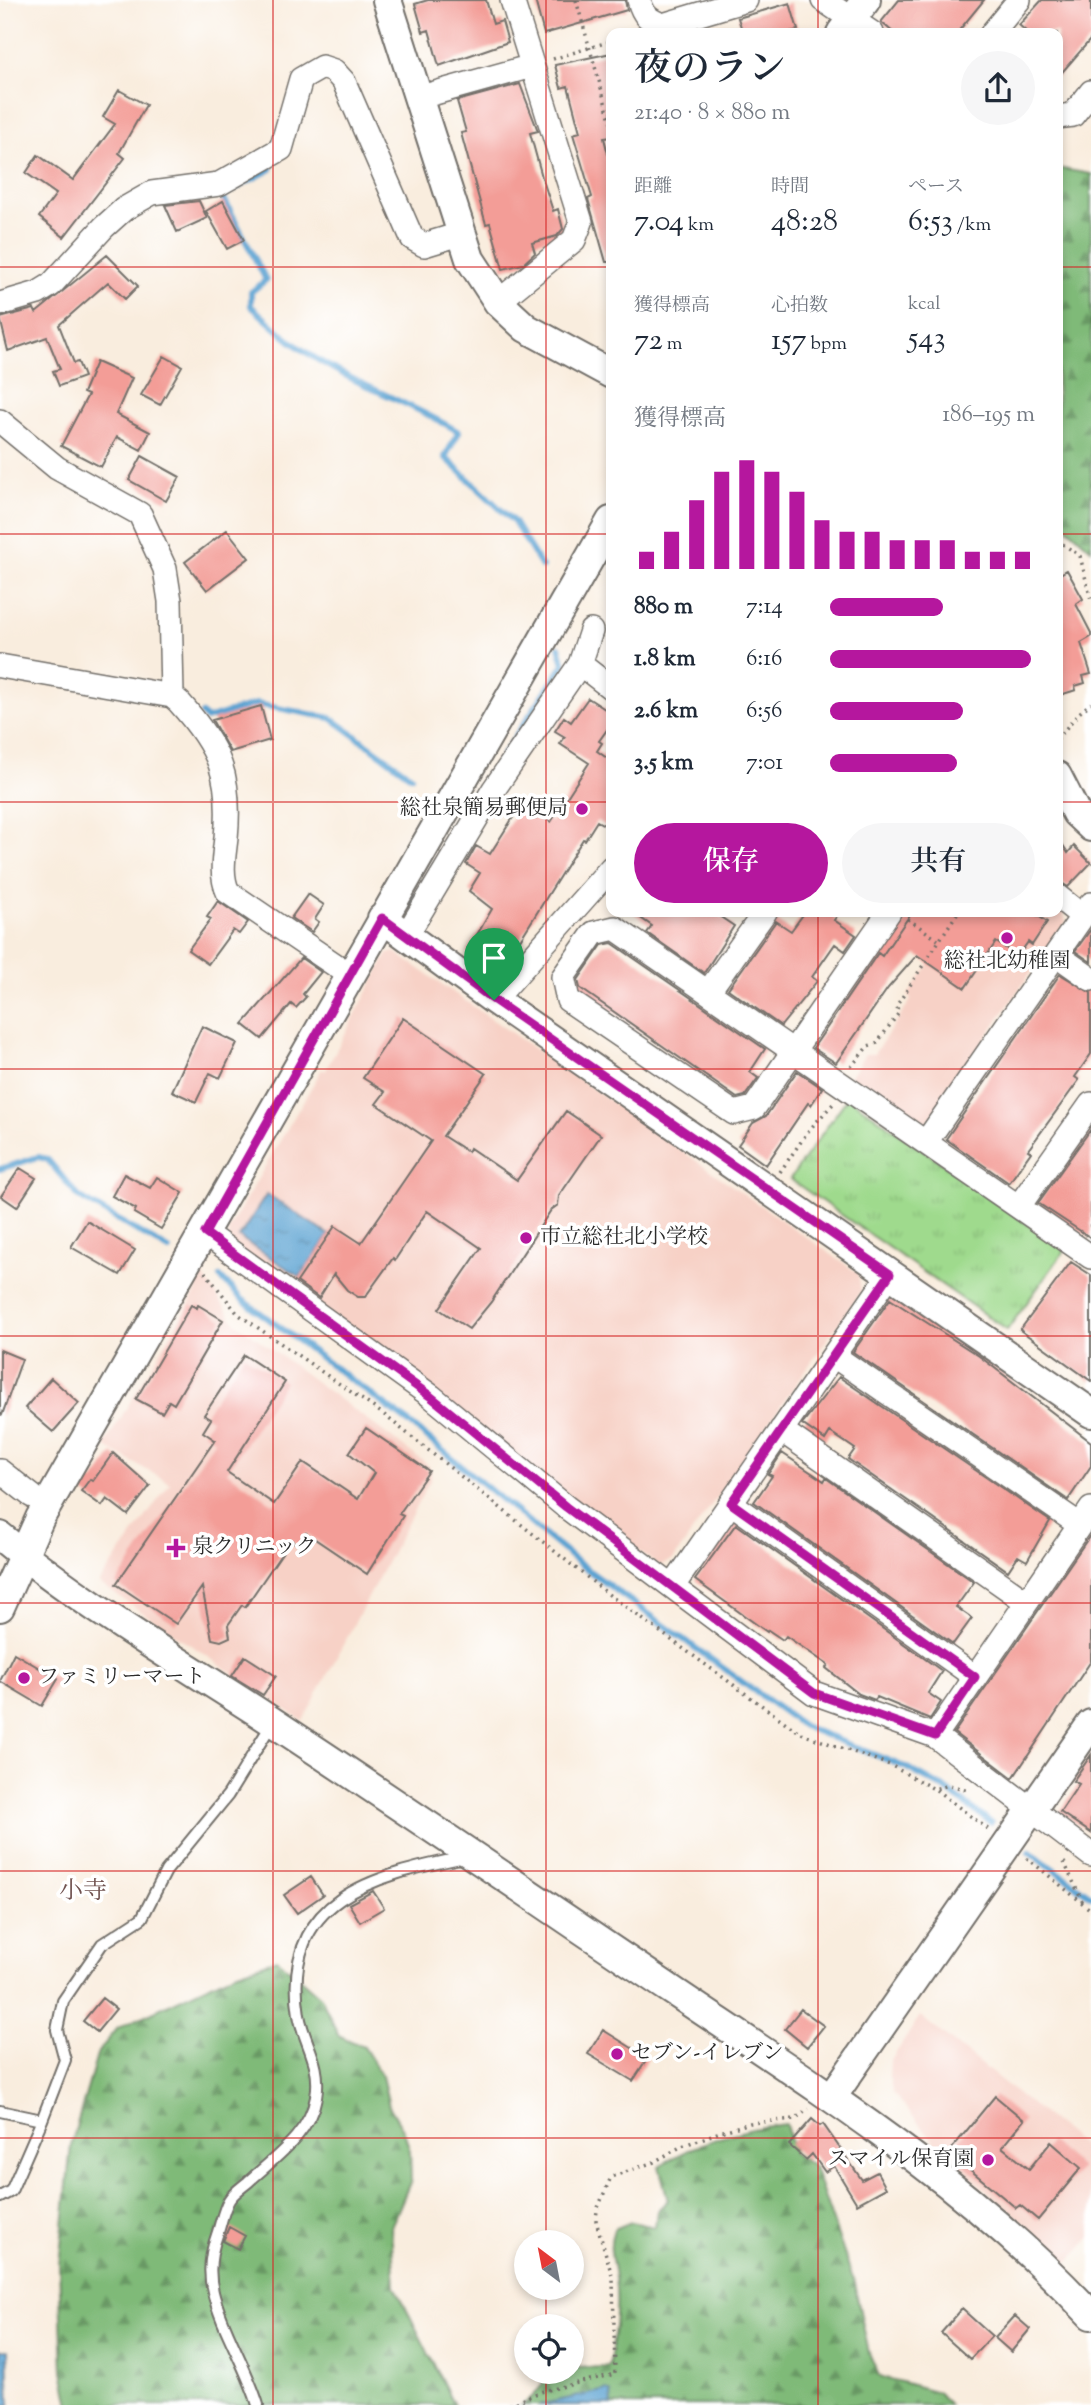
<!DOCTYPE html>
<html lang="ja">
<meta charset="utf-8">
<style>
:root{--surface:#fff;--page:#f6f6f7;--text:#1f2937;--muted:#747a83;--accent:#b5179e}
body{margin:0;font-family:"Sorts Mill Goudy","Noto Serif JP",serif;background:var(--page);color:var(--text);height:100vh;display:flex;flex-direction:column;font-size:26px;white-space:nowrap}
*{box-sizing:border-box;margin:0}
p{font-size:23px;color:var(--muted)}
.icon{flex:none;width:38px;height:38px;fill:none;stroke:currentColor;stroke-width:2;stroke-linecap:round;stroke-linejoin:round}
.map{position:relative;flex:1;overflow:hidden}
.side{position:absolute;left:606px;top:28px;width:457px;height:889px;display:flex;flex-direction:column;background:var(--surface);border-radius:14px;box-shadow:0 4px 10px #0003}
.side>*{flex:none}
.needle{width:46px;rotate:328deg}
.fabs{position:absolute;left:514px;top:2230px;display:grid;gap:14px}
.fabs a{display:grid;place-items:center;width:70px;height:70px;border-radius:50%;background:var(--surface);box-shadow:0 4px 10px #0003;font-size:35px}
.pin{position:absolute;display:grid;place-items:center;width:60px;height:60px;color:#fff;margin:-72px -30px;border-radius:50% 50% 50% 0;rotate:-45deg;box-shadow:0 0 7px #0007}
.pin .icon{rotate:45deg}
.round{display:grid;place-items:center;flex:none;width:74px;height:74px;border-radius:37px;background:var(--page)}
.headline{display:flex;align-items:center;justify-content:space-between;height:119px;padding:0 28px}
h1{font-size:38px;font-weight:600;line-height:52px}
.stats{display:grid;grid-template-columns:repeat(3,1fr);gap:10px;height:119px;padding:7px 28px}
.stats div{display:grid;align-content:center}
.stats b{font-size:30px;font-weight:600}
.stats small{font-size:19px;font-weight:400}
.stats p{font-size:19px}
.chart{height:196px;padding:14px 28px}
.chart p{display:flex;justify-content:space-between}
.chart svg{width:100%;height:126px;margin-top:7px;stroke:var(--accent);stroke-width:6}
.primary-button{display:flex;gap:14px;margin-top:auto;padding:14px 28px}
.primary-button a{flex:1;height:80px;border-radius:42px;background:var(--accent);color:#fff;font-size:28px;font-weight:600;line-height:80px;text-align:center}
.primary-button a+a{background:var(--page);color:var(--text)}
ul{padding:0 28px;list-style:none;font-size:23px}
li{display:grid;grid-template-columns:112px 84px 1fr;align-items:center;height:52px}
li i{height:18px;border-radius:9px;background:var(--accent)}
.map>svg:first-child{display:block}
</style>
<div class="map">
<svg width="1091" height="2405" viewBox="0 0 1091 2405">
<defs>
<pattern id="grass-tufts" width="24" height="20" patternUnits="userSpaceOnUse" patternTransform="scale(1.75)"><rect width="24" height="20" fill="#9fda8d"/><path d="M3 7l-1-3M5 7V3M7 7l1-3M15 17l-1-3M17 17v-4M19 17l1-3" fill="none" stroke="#89bb7a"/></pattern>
<pattern id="forest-firs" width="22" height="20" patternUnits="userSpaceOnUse" patternTransform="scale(1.75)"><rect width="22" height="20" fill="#7fba78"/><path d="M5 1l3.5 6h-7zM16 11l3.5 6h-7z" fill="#689763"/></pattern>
<pattern id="water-ripples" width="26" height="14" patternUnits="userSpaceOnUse" patternTransform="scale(1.75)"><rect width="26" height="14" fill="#5ca3d2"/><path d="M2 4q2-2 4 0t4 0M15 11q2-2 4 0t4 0" fill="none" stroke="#4c85ab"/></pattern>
</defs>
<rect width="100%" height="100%" fill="#fff"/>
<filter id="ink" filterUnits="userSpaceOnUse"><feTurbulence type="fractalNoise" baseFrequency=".0143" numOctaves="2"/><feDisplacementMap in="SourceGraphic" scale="14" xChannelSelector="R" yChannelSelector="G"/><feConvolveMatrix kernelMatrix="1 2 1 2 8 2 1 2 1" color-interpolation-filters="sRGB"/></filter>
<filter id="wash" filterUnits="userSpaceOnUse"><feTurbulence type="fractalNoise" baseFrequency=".00686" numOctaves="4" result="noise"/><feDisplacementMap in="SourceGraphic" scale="28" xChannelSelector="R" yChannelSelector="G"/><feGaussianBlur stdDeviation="1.57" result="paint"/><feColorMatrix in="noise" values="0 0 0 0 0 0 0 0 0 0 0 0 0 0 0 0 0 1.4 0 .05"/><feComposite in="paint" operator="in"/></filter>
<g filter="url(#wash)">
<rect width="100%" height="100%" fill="#f9edde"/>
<!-- built -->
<path fill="#f7d1c6" d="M1057,907l6,5 3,10 -138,199 -11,2 -67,-46 15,-23h9l37,-54 -3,-5 33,-48 35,-35h81z
M395,952l463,321 3,18 -188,269 -14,6 -428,-321 -3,-15 94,-161 3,2 63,-117z
M202,1274l33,48 193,143 3,7 -1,8 -127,241 -204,-138 71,-100 -66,-37 93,-156 -3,-5z
M920,2016l171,136v85l-22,25 -123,-107 -53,-62 -4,-16 1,-15z"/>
<!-- grass -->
<path fill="url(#grass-tufts)" stroke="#65825c" stroke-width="2" d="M848,1097l217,153 -58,80 -217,-151z"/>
<!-- forest -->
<path fill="url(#forest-firs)" stroke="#557252" stroke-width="2" d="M1057,168l34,6v375l-34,-31z
M277,1959l44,38 17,38 26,12 18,29 7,30 15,25 6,20 1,29 -20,47 4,59 59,119h-384l-7,-34 -4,-106 12,-120 27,-93 20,-24 117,-55z
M786,2124l7,29 21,14 39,112 16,74 10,23 59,16 11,13h-427c23,-14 19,-34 50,-34v-3l37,-1c5,-30 10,-59 6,-89 -2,-19 -8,-30 -1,-49l17,-7 24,5 2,-16 11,-11 -9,-34c38,-23 83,-38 127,-42z"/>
<!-- water -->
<path fill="url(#water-ripples)" stroke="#44677e" stroke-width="2" d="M267,1194l62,41 -29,42 -61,-40z
M0,2350h8l2,55h-10z
M606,2390l5,3 1,12h-73z"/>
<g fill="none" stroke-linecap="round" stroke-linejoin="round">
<!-- stream -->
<path stroke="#5ca3d2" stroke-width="6" d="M271,169l-49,26 44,85 -15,12v14c16,14 32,30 49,42 49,35 108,53 159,84l-14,25 69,65 28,45
M202,714l4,5 50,-15 75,14 80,58
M503,755l61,-91 -5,-17
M471,805l7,-11
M408,909l63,-104 -5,-2
M0,1169l38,-12 9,2 32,38 90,53
M220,1277l23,23 165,122 173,143 222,161 104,42 35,19 49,35
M1030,1852l61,44"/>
</g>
<g id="blocks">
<!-- building -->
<path fill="#f39d97" d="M428,0h58l7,24 9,-3 6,21 -69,24 -10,-36 -6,2 -8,-28z
M535,0h90l2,10 -83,24z
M899,0h85l-27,33h-63l-13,-11z
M1042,0h49v39l-34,39v-45h-29l-9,-8z
M790,3l8,27 -13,3h-42l-5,-15z
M611,53v84l-7,1 7,28v96h-5l-18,-63 4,-2 -19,-63 7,-2 -12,-46 -7,2 -6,-23z
M520,84l18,47 -8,2 12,44 11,34 5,-2 5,20 -6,7 -25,7 3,10 -12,11 -20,5 -13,-46 -4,1 -7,-25 -18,-66 5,-1 -9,-31z
M119,90l27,15 -27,48 6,5 -61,79 -25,-20 17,-23 -30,-21 12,-18 35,25 42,-56 -12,-7z
M199,201l8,17 -30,14 -12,-27z
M223,201l21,39 -17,9 -21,-38z
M107,255l31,31 -13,13 -17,-17 -49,43 15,38 4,-1 6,15 -25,9 -6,-15 7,-2 -13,-32 -39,14 -8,-33 34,-9 2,4z
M164,356l18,10 -22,39 -19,-10z
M96,362l36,16 -16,36 34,18 -9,18 -24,-13 -16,30 -40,-21 27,-51 -5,-2z
M142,456l38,21 -14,24 -37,-21z
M227,530l22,28 -42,32 -22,-28z
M1067,570l16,29 -7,5 15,29v4l-10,6 10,31 -8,2 2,7 -10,3 1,4 -19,6v-120z
M588,698l23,15v11l-12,17 3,2 -5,8 14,10v68l-14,-8 -12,19 -2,-1 -83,133 -33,-20 25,-43 -23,-18 11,-18 -14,-9 10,-18 14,8 29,-46 17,11 3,-4 12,7 38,-59 -29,-19 5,-7 -10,-6 9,-14 7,5z
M261,706l9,34 -40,12 -18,-32z
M1057,836l11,17 6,-7 17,17 -23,24 -11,-7z
M308,894l16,11 -9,14 4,3 -7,10 -21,-14z
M218,901l30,21 -9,12 -6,-4 -25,34 -20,-14 23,-31 -4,-2z
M632,912h81l21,14 -30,47 -57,-40 5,-7z
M805,912h35l-6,8 22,15 -11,16 -10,-7 -23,33 5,4 -36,45 -53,-37 48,-68 15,10z
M912,912h120l15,10 -15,23 -4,-3 -10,14 -22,-14 -31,46 -48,-33 -29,33 -52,75 -23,-15 65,-95 4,3z
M1091,929v33l-16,-11z
M612,943l153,106 -15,23 8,6 -13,18 -8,2 -157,-110 -2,-8 24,-35z
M301,958l20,14 -18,22 3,3 -10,11 -5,-4 -29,35 -19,-15z
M1060,974l31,19v61l-16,23 4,3 -51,70 3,2 -22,31 -63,-44z
M403,1018l83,56 -43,62 25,16 2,-4 47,32 49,-69 35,24 -42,61 -1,9 -7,5 -60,92 -22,27 -30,-20 42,-61 -54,-37 -32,49 -2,-2 -28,39h-7l-11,-7 -13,-16 -15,24 -22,-16 38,-56 26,17 70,-102 -55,-37 9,-12 -22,-14z
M202,1026l35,17 -17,35 -10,-5 -14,29 -24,-11z
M797,1071l25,17 -11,17 -3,-2 -42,62 -28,-20 15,-22 13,-7z
M1091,1129v109l-53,-35z
M20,1168l16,10 -19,29 -16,-11z
M124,1174l26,14 7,-11 26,16 -22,36 -27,-16 2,-4 -24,-13z
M87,1221l48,29 -15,25 -49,-28z
M1071,1262l20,13v106l-71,-51z
M890,1299l89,57 112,86v24l-23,34 -215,-148z
M191,1305l6,3 1,-3 25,15 -49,84 -5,-3 -7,12 -26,-14z
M0,1350l22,9 -20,56 -2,-1z
M244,1355l41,27 -58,90 47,32 29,-42 55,37 16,-26 -25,-20 17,-25 63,43 -30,43 4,2 -36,58 -61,-41 -8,12 -7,-5 -46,67 -3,-2 -14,20 2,12 -9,4 -9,-2 -10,-52 -26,37 -60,-40 99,-144 -12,-8 8,-13 -7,-4z
M839,1377l211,144 -23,40 -9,-5 -10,15 -160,-112 7,-10 -25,-17 -5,8 -23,-16z
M51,1378l28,25 -26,29 -28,-24z
M113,1453l37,33 -22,29 -21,-16 -5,7 -21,-15 9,-12 3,2z
M782,1453l42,28 2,-3 148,104 -18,25 16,11 -19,26 -199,-142 18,-26 -4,-2z
M736,1524l206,147 -14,22 13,9 -11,17 -53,-22 -2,3 -16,-6 -33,-26 2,-3 -42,-29 -3,4 -15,-10 -1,2 -72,-52z
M1091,1534v127l-78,117 -59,-45z
M14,1653l44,26 -16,27 -42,-25z
M245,1656l31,20 -13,19 -31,-19z
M1091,1755v78l-31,-21 19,-28 -6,-3z
M311,1877l12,18 -26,18 -13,-18z
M373,1891l11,17 -24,14 -11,-18z
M102,1998l14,11 -19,23 -14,-11z
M801,2009l23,17 -17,21 -22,-18z
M603,2030l45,28 -15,23 -45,-27z
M995,2096l29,24 -22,27 27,22 22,-27 30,26 -43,52 -18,-15 -4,3 -67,-56z
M812,2119l8,7 3,-2 39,56 15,-8 9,16 -29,16 -23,-38 -9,6 -13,-18 -6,6 -17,-15z
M229,2227l16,9 -7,13 -15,-8z
M962,2309l30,27 -22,23 -29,-26z
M1015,2316l15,13 -19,23 -16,-14z"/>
</g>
</g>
<g filter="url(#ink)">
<use href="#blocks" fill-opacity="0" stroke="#736f6a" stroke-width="2"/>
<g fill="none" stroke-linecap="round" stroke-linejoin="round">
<defs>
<path id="service" d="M0,2111l42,9 23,-60 -8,-30 6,-29 39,-57 40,-26 24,-47 62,-76 45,-73
M0,2197l11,-6 31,-71
M258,2405c-11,-37 -37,-78 -45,-113 -5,-20 -3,-38 4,-57 4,-11 6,-25 12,-35 4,-7 13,-13 19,-18 26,-24 62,-48 68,-85 6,-34 -12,-53 -17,-82 -19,-117 74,-139 166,-158"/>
<path id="minor" d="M639,0c4,15 9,20 24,25l83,-25
M823,0l49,33
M992,33l27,-33
M417,98l115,-32
M1057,117l16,-2 18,-23
M498,302l76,-62 7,-18 -69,-222
M0,304l38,-11 13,-8 53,-58 20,-18 28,-16 67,-9 62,-35 20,-70 21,-12 12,4 10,11 68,156 12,7 36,-11
M0,421l57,47 83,46 25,55 5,32 2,95
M580,664l31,24
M0,666l172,30 7,6c41,46 53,75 47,136 -2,18 -6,37 2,54l122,83
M1057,896l25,20
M889,912l-135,196 -20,5 -166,-113 -5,-23 31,-44 21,-5 476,329
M406,936l88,-147 86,-125 11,-33
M1057,955l34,24
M708,992l57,-80
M494,1000l117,-132
M926,1142l165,-238
M1019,1206l72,-102
M205,1233l226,163 135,111 248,186 121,43 156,119
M834,1356l246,169
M781,1430l246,172
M0,1471l32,25
M731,1503l244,174
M673,1586l217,-312
M935,1736l156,-227"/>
<path id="tertiary" d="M387,0l83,259 28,43 28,26 85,46
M841,33l25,-33
M1057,776l19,37 15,14
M382,918l112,82 597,413
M0,1536c79,66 169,119 256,175 141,92 280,188 420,282 146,98 295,192 415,322
M0,1607l40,-89 571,-997
M832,2097l259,-373"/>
</defs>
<!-- service casing -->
<use href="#service" stroke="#736f6a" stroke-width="14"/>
<!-- minor casing -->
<use href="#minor" stroke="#736f6a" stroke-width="26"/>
<!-- tertiary casing -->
<use href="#tertiary" stroke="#736f6a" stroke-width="32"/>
<!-- path -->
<path stroke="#736f6a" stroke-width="3.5" stroke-dasharray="2 5" stroke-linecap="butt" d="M576,0l35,123
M553,59l58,-18
M1057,540l23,16 11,44
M1057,739l21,-25 13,-11
M908,919l30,21
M851,1067l17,-21 9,-3 21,-29 -1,-9 61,-93
M780,1172l29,-42 24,-26
M205,1272l33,42 145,100 225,180 185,134 12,7 85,30 44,24 15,-4 20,5
M936,1790l53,40
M1027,1858l64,52
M1064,1862l20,43
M509,2405l31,-13 75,-18 -2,-95 -17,-58 1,-11 14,-33 43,-15 28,-16 38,-14 30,-9 45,-4 14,-10"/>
<!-- service -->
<use href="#service" stroke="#fff" stroke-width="10"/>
<!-- minor -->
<use href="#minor" stroke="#fff" stroke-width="23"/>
<!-- tertiary -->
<use href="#tertiary" stroke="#fff" stroke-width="28"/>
</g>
</g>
<g fill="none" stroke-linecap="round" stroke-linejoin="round" filter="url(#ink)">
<defs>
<path id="route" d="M382,918l112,82 396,274 -159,229 244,174 -40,59 -121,-43 -248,-186 -136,-111 -225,-163z"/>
</defs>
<!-- route casing -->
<use href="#route" stroke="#fff" stroke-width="14"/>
<!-- route -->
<use href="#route" stroke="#b5179e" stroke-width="9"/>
</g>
<!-- grid -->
<path fill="none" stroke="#d62828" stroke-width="2" stroke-opacity="0.55" d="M273,0v2405M546,0v2242M818,0v33M0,267h611M1057,267h34M0,534h611M1057,534h34M0,802h611M1057,802h34M818,912v1493M0,1069h1091M0,1336h1091M0,1603h1091M0,1871h1091M0,2138h1091M546,2287v39M546,2371v34"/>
<!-- markers -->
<g fill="#b5179e" stroke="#fff" stroke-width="2.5">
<circle cx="582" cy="809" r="7"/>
<circle cx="1007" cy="938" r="7"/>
<circle cx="526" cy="1238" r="7"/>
<path d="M172.5 1537.5h7v7h7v7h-7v7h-7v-7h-7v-7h7z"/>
<circle cx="24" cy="1678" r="7"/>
<circle cx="617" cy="2054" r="7"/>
<circle cx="988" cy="2160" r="7"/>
</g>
<g text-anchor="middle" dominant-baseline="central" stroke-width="7" stroke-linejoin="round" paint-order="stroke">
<!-- poi labels -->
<g font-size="21" fill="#2b2b2b" stroke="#fff" text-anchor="start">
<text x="568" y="809" text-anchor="end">総社泉簡易郵便局</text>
<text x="1007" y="962" text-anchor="middle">総社北幼稚園</text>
<text x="540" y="1238">市立総社北小学校</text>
<text x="192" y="1548">泉クリニック</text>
<text x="38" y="1678">ファミリーマート</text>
<text x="631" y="2054">セブン-イレブン</text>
<text x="974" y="2160" text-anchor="end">スマイル保育園</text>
</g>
<!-- quarter labels -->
<g font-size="24" fill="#715351" stroke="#fff">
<text x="83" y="1892">小寺</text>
</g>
</g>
</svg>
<div class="fabs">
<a><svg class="needle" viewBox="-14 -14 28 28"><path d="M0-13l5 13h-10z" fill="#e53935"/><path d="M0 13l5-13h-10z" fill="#747a83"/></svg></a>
<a><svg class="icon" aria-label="locate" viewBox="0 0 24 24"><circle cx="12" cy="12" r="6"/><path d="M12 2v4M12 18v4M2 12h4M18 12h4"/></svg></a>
</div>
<div class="pin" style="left:494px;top:1000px;background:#1e9e55"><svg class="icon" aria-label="arrive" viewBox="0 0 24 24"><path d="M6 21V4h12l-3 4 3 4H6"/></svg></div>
<section class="side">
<div class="headline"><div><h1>夜のラン</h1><p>21:40 · 8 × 880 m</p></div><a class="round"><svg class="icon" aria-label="share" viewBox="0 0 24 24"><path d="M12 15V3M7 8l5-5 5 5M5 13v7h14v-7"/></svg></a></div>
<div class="stats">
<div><p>距離</p><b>7.04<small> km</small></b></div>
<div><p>時間</p><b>48:28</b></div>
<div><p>ペース</p><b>6:53<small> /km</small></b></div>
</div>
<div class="stats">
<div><p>獲得標高</p><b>72<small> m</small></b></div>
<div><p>心拍数</p><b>157<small> bpm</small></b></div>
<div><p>kcal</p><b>543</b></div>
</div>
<div class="chart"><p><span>獲得標高</span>186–195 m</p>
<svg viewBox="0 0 160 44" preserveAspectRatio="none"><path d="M5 44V38M15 44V31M25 44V20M35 44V10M45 44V6M55 44V10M65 44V17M75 44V27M85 44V31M95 44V31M105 44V34M115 44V34M125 44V34M135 44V38M145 44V38M155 44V38"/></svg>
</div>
<ul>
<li><b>880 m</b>7:14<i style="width:55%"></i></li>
<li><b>1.8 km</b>6:16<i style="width:98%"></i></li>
<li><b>2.6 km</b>6:56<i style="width:65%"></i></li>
<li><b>3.5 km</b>7:01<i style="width:62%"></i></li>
</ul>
<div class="primary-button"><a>保存</a><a>共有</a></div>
</section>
</div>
